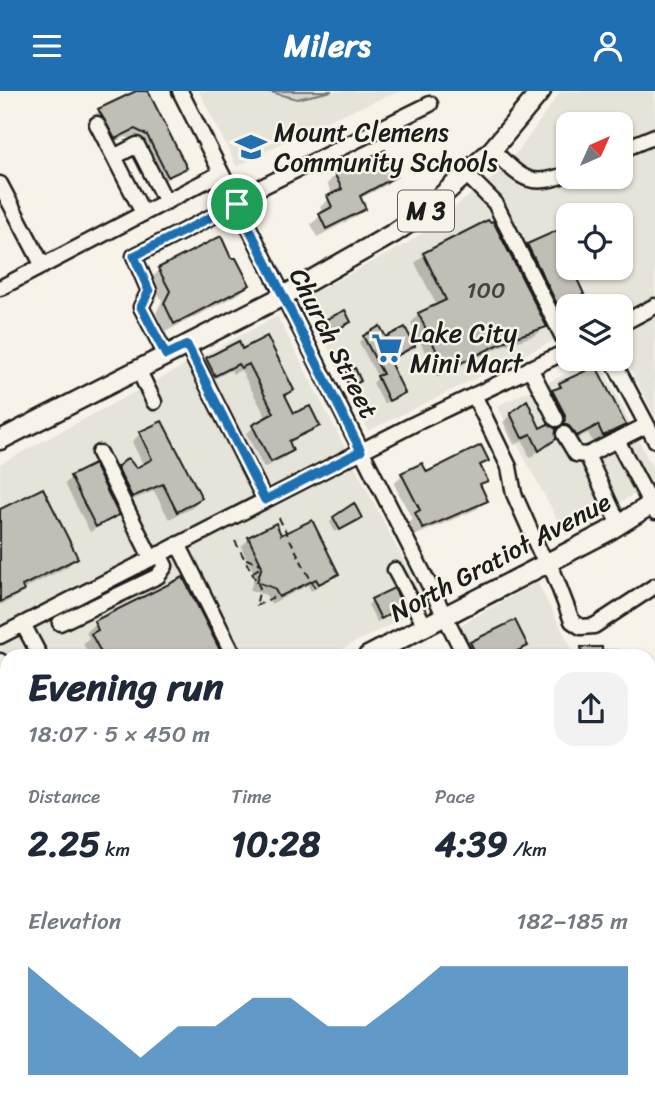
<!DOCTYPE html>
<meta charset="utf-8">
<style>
:root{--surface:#fff;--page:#f2f2f3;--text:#1f2937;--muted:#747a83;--accent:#1f6fb2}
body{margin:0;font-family:Sriracha,sans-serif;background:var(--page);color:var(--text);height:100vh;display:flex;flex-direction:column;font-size:26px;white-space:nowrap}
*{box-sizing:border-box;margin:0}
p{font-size:23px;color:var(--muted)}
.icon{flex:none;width:38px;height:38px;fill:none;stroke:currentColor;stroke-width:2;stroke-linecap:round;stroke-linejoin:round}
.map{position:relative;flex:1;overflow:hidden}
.sheet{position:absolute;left:0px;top:558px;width:656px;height:450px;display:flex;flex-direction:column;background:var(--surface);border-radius:21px 21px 0 0;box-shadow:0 2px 5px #0004}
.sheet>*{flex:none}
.needle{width:46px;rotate:45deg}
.buttons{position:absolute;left:556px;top:21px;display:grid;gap:14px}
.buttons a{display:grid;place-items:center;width:77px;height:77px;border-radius:14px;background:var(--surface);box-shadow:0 2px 5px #0004;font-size:35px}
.pin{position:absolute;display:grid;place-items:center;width:60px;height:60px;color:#fff;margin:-30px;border:4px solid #fff;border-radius:50%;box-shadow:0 2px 7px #0007}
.round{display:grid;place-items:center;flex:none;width:74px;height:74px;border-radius:21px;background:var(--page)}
.overview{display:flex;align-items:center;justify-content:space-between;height:119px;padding:0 28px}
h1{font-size:38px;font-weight:800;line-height:52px}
.figures{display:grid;grid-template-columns:repeat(3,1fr);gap:10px;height:119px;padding:7px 28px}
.figures div{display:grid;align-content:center}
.figures b{font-size:35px;font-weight:800}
.figures small{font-size:19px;font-weight:400}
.figures p{font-size:19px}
.chart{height:196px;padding:14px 28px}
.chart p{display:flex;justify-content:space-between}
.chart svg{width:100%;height:126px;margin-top:7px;fill:var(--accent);opacity:.7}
header{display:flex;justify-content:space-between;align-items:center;height:91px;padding:0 28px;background:var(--accent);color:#fff;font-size:32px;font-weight:800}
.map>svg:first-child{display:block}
</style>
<header><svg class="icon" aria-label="menu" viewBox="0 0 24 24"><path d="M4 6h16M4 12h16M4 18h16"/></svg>Milers<svg class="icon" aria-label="person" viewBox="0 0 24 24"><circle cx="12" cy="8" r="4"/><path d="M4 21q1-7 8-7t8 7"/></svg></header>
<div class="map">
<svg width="655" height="1007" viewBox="0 0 655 1007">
<defs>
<pattern id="water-waves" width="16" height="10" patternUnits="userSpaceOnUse" patternTransform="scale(1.75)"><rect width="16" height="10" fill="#aca9a2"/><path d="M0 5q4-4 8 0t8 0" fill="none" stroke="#8b8983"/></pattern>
</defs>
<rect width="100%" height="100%" fill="#f7f3e8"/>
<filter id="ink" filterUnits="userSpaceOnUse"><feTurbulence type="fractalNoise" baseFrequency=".0143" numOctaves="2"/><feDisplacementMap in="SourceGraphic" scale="14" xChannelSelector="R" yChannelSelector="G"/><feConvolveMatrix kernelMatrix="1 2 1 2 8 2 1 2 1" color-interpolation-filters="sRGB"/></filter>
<g filter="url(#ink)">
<!-- built -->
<path fill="#e6e3d9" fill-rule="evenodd" d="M199,0h201l-89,36 -74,40z
M561,0h94v325l-34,-65v-45h-52v27l-201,98 -64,-133 104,-55 87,-67 25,-27zM569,33h52v53h-52zM569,124h52v53h-52z
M277,225l150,290 -99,50h-321v164l-7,3v-359z
M598,268l57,114v8l-89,55 -69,-130z
M537,491l35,67 -13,7h-87l-15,-29z"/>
<!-- garden -->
<path fill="#d7d3cb" stroke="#7a7874" stroke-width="2" d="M267,0h65l-35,8z"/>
<!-- water -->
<path fill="url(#water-waves)" stroke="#72716c" stroke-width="2" d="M655,587v154l-6,6v-145z
M420,1001h73l3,6h-74z"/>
<!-- shadow -->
<path fill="#0003" d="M140,0h6l39,76 -26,17 -21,-40 -12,-7 -20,9 -16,-27 9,-8z
M335,84l60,1 -9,9 -27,14 5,9 -9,9 -38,20 -6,-13 12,-10 -3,-7 13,-11 -6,-12z
M555,142l27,61 -9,9 -24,11 -30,-60 9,-8z
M446,154l99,82 -9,8 -34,11 -65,31 -26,-54 8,-9 18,-8 -22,-43 9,-8z
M230,169l18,25 -9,9 -74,38 -9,-19 6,-12 -11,-23 9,-8z
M364,246l49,9 -25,15 15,31 -19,12 -11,-21 5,-5 -19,-36z
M241,260l51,39 -8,8 9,18 25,9 -30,19 3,6 -7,8 -20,10 -18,-35 21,-14 -26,-49 -8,4 -2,-4 -23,12 -8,-16 7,-7z
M560,293l64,40 -9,9 -21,11 -6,-11 -21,11 -7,-10 -6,-1v5l-24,20 -7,-17 -9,4 -11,-23 23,-20 14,29 8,-5 8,4 1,-5 -13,-25z
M161,332l39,76 -8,9 -23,11 -15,-28 -31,13 -13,-27 8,-8 17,1 9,-4 -12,-24 8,-8z
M487,369l-8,8 7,12 -7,7 7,13 -9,9 -63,27 -6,-13 4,-4 -18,-35 8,-9h24z
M71,386l46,38 -27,17 -25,-48z
M0,420l76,47 -9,9 -45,23 -9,9 -13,6z
M334,427h26l-25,14 -5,-10z
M275,435l6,11 56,37 -26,17 -3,-6 -37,19 -5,-9 -16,-5 5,-15 -14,-28 8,-8z
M182,488l39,77h-131l-7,-12 6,-6 -3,-6 9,-9z
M372,510l30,6 -25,15 -9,-17z
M471,552l54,3 -12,10h-49l-2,-4z
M582,558h38l1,7h-46z"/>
<!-- building -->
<path fill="#c0beb5" stroke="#1c1c1c" stroke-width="2" d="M136,0h12l39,77 -19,9 -21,-42 -12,-6 -20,10 -17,-30z
M385,59l12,26 -37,20 6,13 -40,20 -7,-15 13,-7 -5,-11 15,-7 -8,-16z
M488,129l2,2 3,-1 54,106 -35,11 -66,32 -28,-57 28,-13 -23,-47z
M556,140l13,29v8h3l12,26 -26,12 -31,-62z
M221,145l10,22h5l14,27 -76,39 -10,-21 6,-12 -12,-23z
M345,219l6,12 -25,13 -7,-12z
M380,235l6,11 19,-10 10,19 -26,14 16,33 -16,8 -12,-25 6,-2 -20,-38z
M267,245l27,54 -9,5 9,18 16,-7 10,20 -31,15 4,10 -22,11 -19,-37 22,-12 -25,-49 -8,4 -3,-4 -23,12 -9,-18 33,-17 3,8z
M596,275l30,59 -23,11 -5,-11 -21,11 -8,-10 -5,-2 1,-9 -13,-25 9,-3 -2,-4z
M355,277l6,13 -11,6 -7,-13z
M527,309l13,28 8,-4 8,5v10l-17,12 -8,-17 -9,4 -12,-25z
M162,330l40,77 -25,14 -14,-28 -31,13 -15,-30 11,-9 8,10 16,-9 -13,-27z
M481,354l8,16 -9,4 8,16 -8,3 8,17 -65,28 -8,-16 5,-3 -19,-37 21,-10 5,9z
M94,373l25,51 -23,12 -26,-51z
M43,397l35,70 -56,28 2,5 -24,11v-93z
M354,412l8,15 -22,12 -7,-13z
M312,429l27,54 -20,10 -3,-5 -37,18 -5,-9 -17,-6 5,-16 -14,-29 28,-14 5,12z
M183,486l40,79h-120l-12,-22 7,-4 -4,-9z
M394,497l10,19 -23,12 -10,-20z
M515,529l13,26 -21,10h-30l-7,-14z
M581,556h21v9h-20z"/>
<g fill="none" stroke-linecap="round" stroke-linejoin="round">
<defs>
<path id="minor" d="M180,0l285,565
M97,33l46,89
M492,59c29,27 37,40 77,23
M621,59l34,-14
M114,66l23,-12 29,57
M466,83l29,29 74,146
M0,93l43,82
M235,109l195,-96
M0,197l221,-115
M621,233l34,-18
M187,254l78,155
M166,264l-25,-48 8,-16 -15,-35 103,-52
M612,268l43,81
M530,277l26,51
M138,278l16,33
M474,304l35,72 5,27 25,56 15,24 18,47 9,6 13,-1 61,-40
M564,343l12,20 11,1
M617,349l38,72
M99,362l52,105
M619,433l-32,-69 60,-30
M178,453l56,112
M395,479l30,56
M60,532l98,-47 7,-10 -6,-12
M23,533l17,32
M0,545l412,-211 157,-75
M0,570l7,18
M0,687l7,15
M0,906l7,-3
M322,1001l1,6
M193,1007l11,-6"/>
<path id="major" d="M0,349l283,-144 111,-63 28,-19 70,-64 49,-59
M368,565l239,-124 48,-30
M0,750l7,-3"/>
</defs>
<!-- minor casing -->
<use href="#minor" stroke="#1c1c1c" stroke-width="19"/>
<!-- major casing -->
<use href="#major" stroke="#1c1c1c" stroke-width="23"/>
<!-- path -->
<path stroke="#1c1c1c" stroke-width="2" stroke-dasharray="7 5" stroke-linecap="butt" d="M279,427l38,74
M235,450l25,47 -4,18 22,-11
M246,468l15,5
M253,481l8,-5"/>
<!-- minor -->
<use href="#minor" stroke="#f7f3e8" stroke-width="14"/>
<!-- major -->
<use href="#major" stroke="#f7f3e8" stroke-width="18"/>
</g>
</g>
<g fill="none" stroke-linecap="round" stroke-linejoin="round" filter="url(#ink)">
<defs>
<path id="route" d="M237,113l124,247 -96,49 -78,-155 -21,10 -25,-48 8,-16 -15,-35z"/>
</defs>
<!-- route casing -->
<use href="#route" stroke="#fff" stroke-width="14"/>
<!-- route -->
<use href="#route" stroke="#1f6fb2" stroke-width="9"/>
</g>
<!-- icons -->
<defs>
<symbol id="school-bare" viewBox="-9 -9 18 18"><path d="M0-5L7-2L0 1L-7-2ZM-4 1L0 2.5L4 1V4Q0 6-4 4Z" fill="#1f6fb2" stroke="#f7f3e8" stroke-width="2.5" paint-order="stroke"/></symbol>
<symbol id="supermarket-bare" viewBox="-9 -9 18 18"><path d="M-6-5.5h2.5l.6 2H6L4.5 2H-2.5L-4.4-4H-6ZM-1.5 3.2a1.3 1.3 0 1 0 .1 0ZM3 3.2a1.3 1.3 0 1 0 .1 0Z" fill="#1f6fb2" stroke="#f7f3e8" stroke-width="2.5" paint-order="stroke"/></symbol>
</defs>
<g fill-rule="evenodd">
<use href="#school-bare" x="229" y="34" width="44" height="44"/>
<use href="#supermarket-bare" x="365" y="235" width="44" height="44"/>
</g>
<g text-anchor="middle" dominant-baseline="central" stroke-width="5" stroke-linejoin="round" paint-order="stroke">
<!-- number labels -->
<g font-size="23" fill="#454442">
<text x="486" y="199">100</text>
</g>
<!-- shield labels -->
<rect fill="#f7f3e8" stroke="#5e5c59" stroke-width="2" x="398" y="99.5" width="56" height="41" rx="5"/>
<g font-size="24" font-weight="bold" fill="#1c1c1c">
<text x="426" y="120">M 3</text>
</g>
<!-- poi labels -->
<g font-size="26" fill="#1c1c1c" stroke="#f7f3e8" text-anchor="start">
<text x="274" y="41">Mount Clemens<tspan x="274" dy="30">Community Schools</tspan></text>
<text x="410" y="242">Lake City<tspan x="410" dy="30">Mini Mart</tspan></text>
</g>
<!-- street labels -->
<g font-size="26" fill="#1c1c1c" stroke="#f7f3e8">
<text transform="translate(334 252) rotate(63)">Church Street</text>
<text transform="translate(500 466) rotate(-28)">North Gratiot Avenue</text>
</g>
</g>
</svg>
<div class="buttons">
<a><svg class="needle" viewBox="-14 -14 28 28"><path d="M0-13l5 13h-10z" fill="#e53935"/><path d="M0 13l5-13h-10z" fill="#747a83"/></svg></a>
<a><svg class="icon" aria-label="locate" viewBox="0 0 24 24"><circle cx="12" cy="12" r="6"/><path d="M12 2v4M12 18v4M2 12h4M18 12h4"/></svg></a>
<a><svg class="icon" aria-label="layers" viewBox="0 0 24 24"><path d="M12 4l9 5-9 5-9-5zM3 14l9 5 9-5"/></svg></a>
</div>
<div class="pin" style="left:237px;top:113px;background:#1e9e55"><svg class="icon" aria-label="arrive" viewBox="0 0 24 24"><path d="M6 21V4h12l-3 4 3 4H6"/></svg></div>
<section class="sheet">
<div class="overview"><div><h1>Evening run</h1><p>18:07 · 5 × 450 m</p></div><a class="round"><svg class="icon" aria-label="share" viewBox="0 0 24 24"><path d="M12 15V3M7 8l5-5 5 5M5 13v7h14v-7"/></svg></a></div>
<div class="figures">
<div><p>Distance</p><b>2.25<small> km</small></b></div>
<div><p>Time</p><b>10:28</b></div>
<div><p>Pace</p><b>4:39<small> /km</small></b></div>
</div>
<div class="chart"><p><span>Elevation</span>182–185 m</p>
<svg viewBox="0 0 160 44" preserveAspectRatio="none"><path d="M0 44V6L10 17L20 27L30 38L40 27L50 27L60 17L70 17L80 27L90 27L100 17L110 6L120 6L130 6L140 6L150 6L160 6V44z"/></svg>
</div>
</section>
</div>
